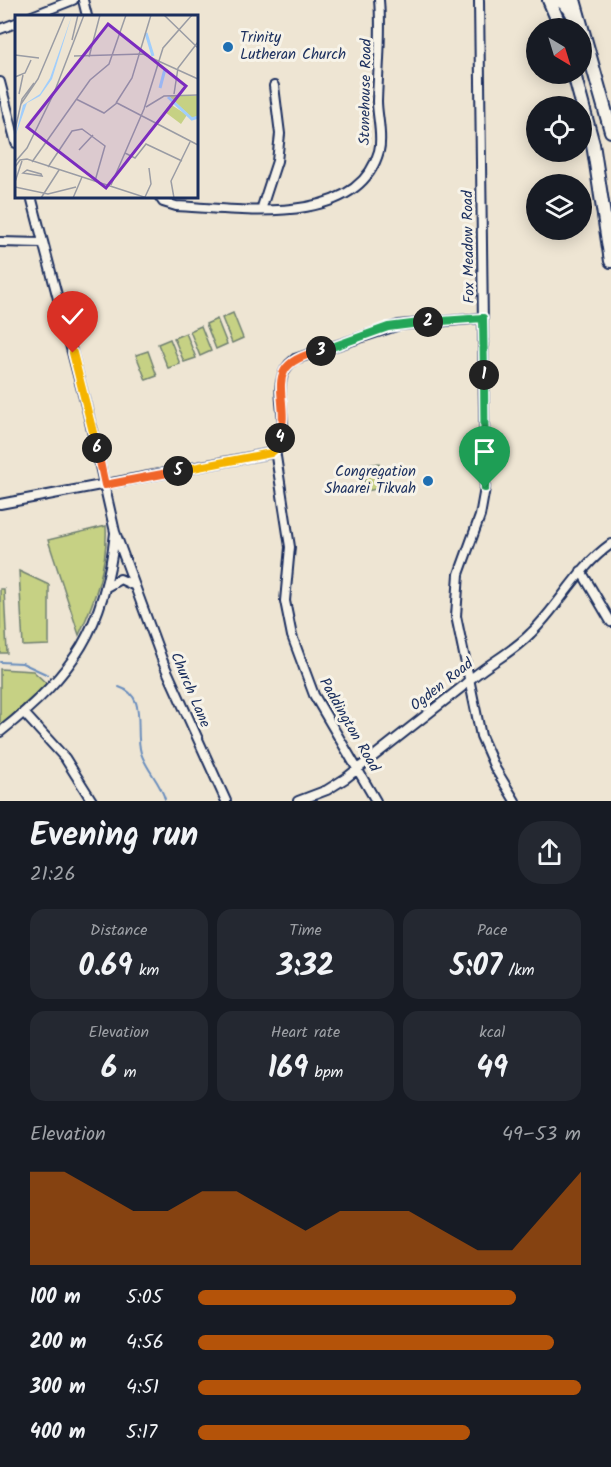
<!DOCTYPE html>
<meta charset="utf-8">
<style>
:root{--surface:#171b24;--page:#242831;--text:#f1f3f6;--muted:#9ea1a6;--accent:#b45309}
body{margin:0;font-family:Kalam,sans-serif;background:var(--page);color:var(--text);height:100vh;display:flex;flex-direction:column;font-size:22px;white-space:nowrap}
*{box-sizing:border-box;margin:0}
p{font-size:20px;color:var(--muted)}
.icon{flex:none;width:33px;height:33px;fill:none;stroke:currentColor;stroke-width:2;stroke-linecap:round;stroke-linejoin:round}
.map{position:relative;height:801px;overflow:hidden}
.side{display:flex;flex-direction:column;background:var(--surface);flex:1}
.side>*{flex:none}
.needle{width:39px;rotate:142deg}
.buttons{position:absolute;left:526px;top:18px;display:grid;gap:12px}
.buttons a{display:grid;place-items:center;width:66px;height:66px;border-radius:50%;background:var(--surface);box-shadow:0 3px 15px #0003;font-size:30px}
.pin{position:absolute;display:grid;place-items:center;width:51px;height:51px;color:#fff;margin:-62px -26px;border-radius:50% 50% 50% 0;rotate:-45deg;box-shadow:0 0 6px #0007}
.pin .icon{rotate:45deg}
.km{position:absolute;width:30px;height:30px;margin:-15px;border-radius:50%;background:#222;color:#fff;font-size:16px;line-height:30px;text-align:center}
.round{display:grid;place-items:center;flex:none;width:63px;height:63px;border-radius:24px;background:var(--page)}
.head{display:flex;align-items:center;justify-content:space-between;height:102px;padding:0 30px}
h1{font-size:33px;font-weight:700;line-height:45px}
.metrics{display:grid;grid-template-columns:repeat(3,1fr);gap:9px;height:102px;padding:6px 30px}
.metrics div{display:grid;align-content:center;border-radius:15px;background:var(--page);text-align:center}
.metrics b{font-size:30px;font-weight:700}
.metrics small{font-size:16px;font-weight:400}
.metrics p{font-size:16px}
.chart{height:168px;padding:12px 30px}
.chart p{display:flex;justify-content:space-between}
.chart svg{width:100%;height:108px;margin-top:6px;fill:var(--accent);opacity:.7}
ul{padding:0 30px;list-style:none;font-size:20px}
li{display:grid;grid-template-columns:96px 72px 1fr;align-items:center;height:45px}
li i{height:15px;border-radius:8px;background:var(--accent)}
.map>svg:first-child{display:block}
</style>
<div class="map">
<svg width="611" height="801" viewBox="0 0 611 801">
<rect width="100%" height="100%" fill="#eee5d3"/>
<filter id="ink" filterUnits="userSpaceOnUse"><feTurbulence type="fractalNoise" baseFrequency=".0167" numOctaves="2"/><feDisplacementMap in="SourceGraphic" scale="12" xChannelSelector="R" yChannelSelector="G"/><feConvolveMatrix kernelMatrix="1 2 1 2 8 2 1 2 1" color-interpolation-filters="sRGB"/></filter>
<g filter="url(#ink)">
<!-- green -->
<path fill="#c6d184" stroke="#708071" stroke-width="1.5" d="M233,313l10,25 -11,5 -10,-25z
M217,319l10,25 -11,5 -10,-25z
M201,326l10,25 -11,5 -10,-25z
M186,333l10,25 -12,4 -10,-24z
M170,339l10,25 -12,4 -10,-24z
M148,351l9,25 -11,4 -10,-25z
M379,463l4,25 -17,3 -4,-25z
M106,526c2,39 -11,74 -27,109l-31,-95z
M19,571l30,14v60l-26,1z
M0,589h4l3,64h-7z
M0,669l33,2 14,13 -47,42z"/>
<g fill="none" stroke-linecap="round" stroke-linejoin="round">
<!-- stream -->
<path stroke="#6b8ebd" stroke-width="2" d="M0,662l22,1 26,12
M119,687c29,9 15,42 22,66 5,16 19,29 24,46"/>
<defs>
<path id="minor" d="M83,0l4,16
M479,0l6,488 -5,28 -21,58 -3,42 25,120 14,32 20,33
M32,16l41,-16
M0,29l16,-6
M0,82l16,61
M31,196l57,217 27,119 48,130 63,139
M159,196l4,6 13,4c60,3 182,23 203,-55 4,-15 -2,-35 -2,-50 1,-34 5,-68 2,-101
M261,210l16,-49 3,-27 -6,-48
M0,242l42,1
M275,450l15,97 -5,54 7,35 22,59 62,106
M0,504l271,-51c30,-22 -10,-69 24,-94l104,-34 84,-7
M581,571l30,51
M108,586l12,-7 15,7
M24,713l41,45 27,43
M0,732c74,-58 105,-105 115,-199
M298,801l29,-11 19,-12 116,-91c20,-21 48,-32 69,-54 29,-28 46,-65 80,-89"/>
<path id="highway" d="M549,0l12,28
M560,0l9,8 7,12
M574,0l37,131
M574,74l19,70 18,117"/>
</defs>
<!-- minor casing -->
<use href="#minor" stroke="#1b2f5e" stroke-width="12"/>
<!-- highway casing -->
<use href="#highway" stroke="#1b2f5e" stroke-width="16"/>
<!-- minor -->
<use href="#minor" stroke="#f7f3e8" stroke-width="8"/>
<!-- highway -->
<use href="#highway" stroke="#f7f3e8" stroke-width="12"/>
</g>
</g>
<g fill="none" stroke-linecap="round" stroke-linejoin="round" filter="url(#ink)">
<defs>
<path id="split-1" d="M484,375l1,113"/>
<path id="split-2" d="M428,322l55,-4 1,57"/>
<path id="split-3" d="M321,351l67,-24 40,-5"/>
<path id="split-4" d="M280,438c12,-42 -23,-73 41,-87"/>
<path id="split-5" d="M178,471l93,-18 5,-4 4,-11"/>
<path id="split-6" d="M97,448l8,37 73,-14"/>
<path id="split-7" d="M73,353l24,95"/>
</defs>
<!-- split-1 casing -->
<use href="#split-1" stroke="#fff" stroke-width="12"/>
<!-- split-2 casing -->
<use href="#split-2" stroke="#fff" stroke-width="12"/>
<!-- split-3 casing -->
<use href="#split-3" stroke="#fff" stroke-width="12"/>
<!-- split-4 casing -->
<use href="#split-4" stroke="#fff" stroke-width="12"/>
<!-- split-5 casing -->
<use href="#split-5" stroke="#fff" stroke-width="12"/>
<!-- split-6 casing -->
<use href="#split-6" stroke="#fff" stroke-width="12"/>
<!-- split-7 casing -->
<use href="#split-7" stroke="#fff" stroke-width="12"/>
<!-- split-1 -->
<use href="#split-1" stroke="#22a559" stroke-width="8"/>
<!-- split-2 -->
<use href="#split-2" stroke="#22a559" stroke-width="8"/>
<!-- split-3 -->
<use href="#split-3" stroke="#22a559" stroke-width="8"/>
<!-- split-4 -->
<use href="#split-4" stroke="#f0652b" stroke-width="8"/>
<!-- split-5 -->
<use href="#split-5" stroke="#f5b400" stroke-width="8"/>
<!-- split-6 -->
<use href="#split-6" stroke="#f0652b" stroke-width="8"/>
<!-- split-7 -->
<use href="#split-7" stroke="#f5b400" stroke-width="8"/>
</g>
<!-- markers -->
<g fill="#1f6fb2" stroke="#f7f3e8" stroke-width="2">
<circle cx="228" cy="47" r="6"/>
<circle cx="428" cy="481" r="6"/>
</g>
<g text-anchor="middle" dominant-baseline="central" stroke-width="6" stroke-linejoin="round" paint-order="stroke">
<!-- poi labels -->
<g font-size="15" fill="#1b2f5e" stroke="#f7f3e8" text-anchor="start">
<text x="240" y="38">Trinity<tspan x="240" dy="17">Lutheran Church</tspan></text>
<text x="416" y="472" text-anchor="end">Congregation<tspan x="416" dy="17">Shaarei Tikvah</tspan></text>
</g>
<!-- street labels -->
<g font-size="15" fill="#1b2f5e" stroke="#f7f3e8">
<text transform="translate(366 92) rotate(-89)">Stonehouse Road</text>
<text transform="translate(469 247) rotate(-91)">Fox Meadow Road</text>
<text transform="translate(442 685) rotate(-38)">Ogden Road</text>
<text transform="translate(190 690) rotate(67)">Church Lane</text>
<text transform="translate(349 725) rotate(60)">Paddington Road</text>
</g>
</g>
<!-- overview -->
<g transform="translate(15 15)">
<rect width="183" height="183" fill="#eee5d3"/>
<path d="M154,81h29v20l-6,2zM155,89l17,11 -6,9 -16,-12z" fill="#c6d184"/>
<path d="M57,0l-20,64 -12,17 -13,7 -12,34 8,-32 17,-11 10,-16z" fill="#a1cefc"/>
<path fill="none" stroke="#a1cefc" stroke-width="3" d="M131,18l7,23M145,73l5,-19M153,82l24,22 6,-2"/>
<path fill="none" stroke="#9a9ca4" stroke-width="1.5" d="M149,0l34,33M57,25l6,-25M0,40l24,3M59,41l69,-2 55,25M74,42l11,-42M0,62l10,-4 6,-13M4,79l4,-19M159,79l4,-26 20,-26M61,84l28,14 13,-10 81,42M101,88l16,-25 19,-63M6,89l17,-25 27,-64M131,92l18,-11 34,-1M0,115l7,-31 12,-16M64,135l14,-15M110,138l10,5 11,-14 36,17M0,147l12,-14 27,-55 30,-78M17,147l58,-82 19,-16 17,-49M0,152l5,-7 7,-1 120,39M33,152l24,-36 10,-2 23,17 -10,35M12,155l14,4 1,2 -19,-3zM0,167l7,-21M96,170l33,-76 19,-61 29,-33M0,172l33,7 28,-7M130,182l6,-13 -2,-16M26,183l18,-28M58,183l9,-21M159,183l-3,-17 19,-39"/>
<path fill="#7b2cbf" fill-opacity="0.15" stroke="#7b2cbf" stroke-width="3" d="M93,9l78,62 -80,102 -79,-61z"/>
<rect width="183" height="183" fill="none" stroke="#1b2f5e" stroke-width="3"/>
</g>
</svg>
<div class="buttons">
<a><svg class="needle" viewBox="-14 -14 28 28"><path d="M0-13l5 13h-10z" fill="#e53935"/><path d="M0 13l5-13h-10z" fill="#9ea1a6"/></svg></a>
<a><svg class="icon" aria-label="locate" viewBox="0 0 24 24"><circle cx="12" cy="12" r="6"/><path d="M12 2v4M12 18v4M2 12h4M18 12h4"/></svg></a>
<a><svg class="icon" aria-label="layers" viewBox="0 0 24 24"><path d="M12 4l9 5-9 5-9-5zM3 14l9 5 9-5"/></svg></a>
</div>
<div class="pin" style="left:485px;top:488px;background:#1e9e55"><svg class="icon" aria-label="arrive" viewBox="0 0 24 24"><path d="M6 21V4h12l-3 4 3 4H6"/></svg></div>
<div class="pin" style="left:73px;top:353px;background:#d93025"><svg class="icon" aria-label="check" viewBox="0 0 24 24"><path d="M5 12l5 5 9-10"/></svg></div>
<b class="km" style="left:484px;top:375px">1</b>
<b class="km" style="left:428px;top:322px">2</b>
<b class="km" style="left:321px;top:351px">3</b>
<b class="km" style="left:280px;top:438px">4</b>
<b class="km" style="left:178px;top:471px">5</b>
<b class="km" style="left:97px;top:448px">6</b>
</div>
<section class="side">
<div class="head"><div><h1>Evening run</h1><p>21:26</p></div><a class="round"><svg class="icon" aria-label="share" viewBox="0 0 24 24"><path d="M12 15V3M7 8l5-5 5 5M5 13v7h14v-7"/></svg></a></div>
<div class="metrics">
<div><p>Distance</p><b>0.69<small> km</small></b></div>
<div><p>Time</p><b>3:32</b></div>
<div><p>Pace</p><b>5:07<small> /km</small></b></div>
</div>
<div class="metrics">
<div><p>Elevation</p><b>6<small> m</small></b></div>
<div><p>Heart rate</p><b>169<small> bpm</small></b></div>
<div><p>kcal</p><b>49</b></div>
</div>
<div class="chart"><p><span>Elevation</span>49–53 m</p>
<svg viewBox="0 0 160 44" preserveAspectRatio="none"><path d="M0 44V6L10 6L20 14L30 22L40 22L50 14L60 14L70 22L80 30L90 22L100 22L110 22L120 30L130 38L140 38L150 22L160 6V44z"/></svg>
</div>
<ul>
<li><b>100 m</b>5:05<i style="width:83%"></i></li>
<li><b>200 m</b>4:56<i style="width:93%"></i></li>
<li><b>300 m</b>4:51<i style="width:100%"></i></li>
<li><b>400 m</b>5:17<i style="width:71%"></i></li>
</ul>
</section>
